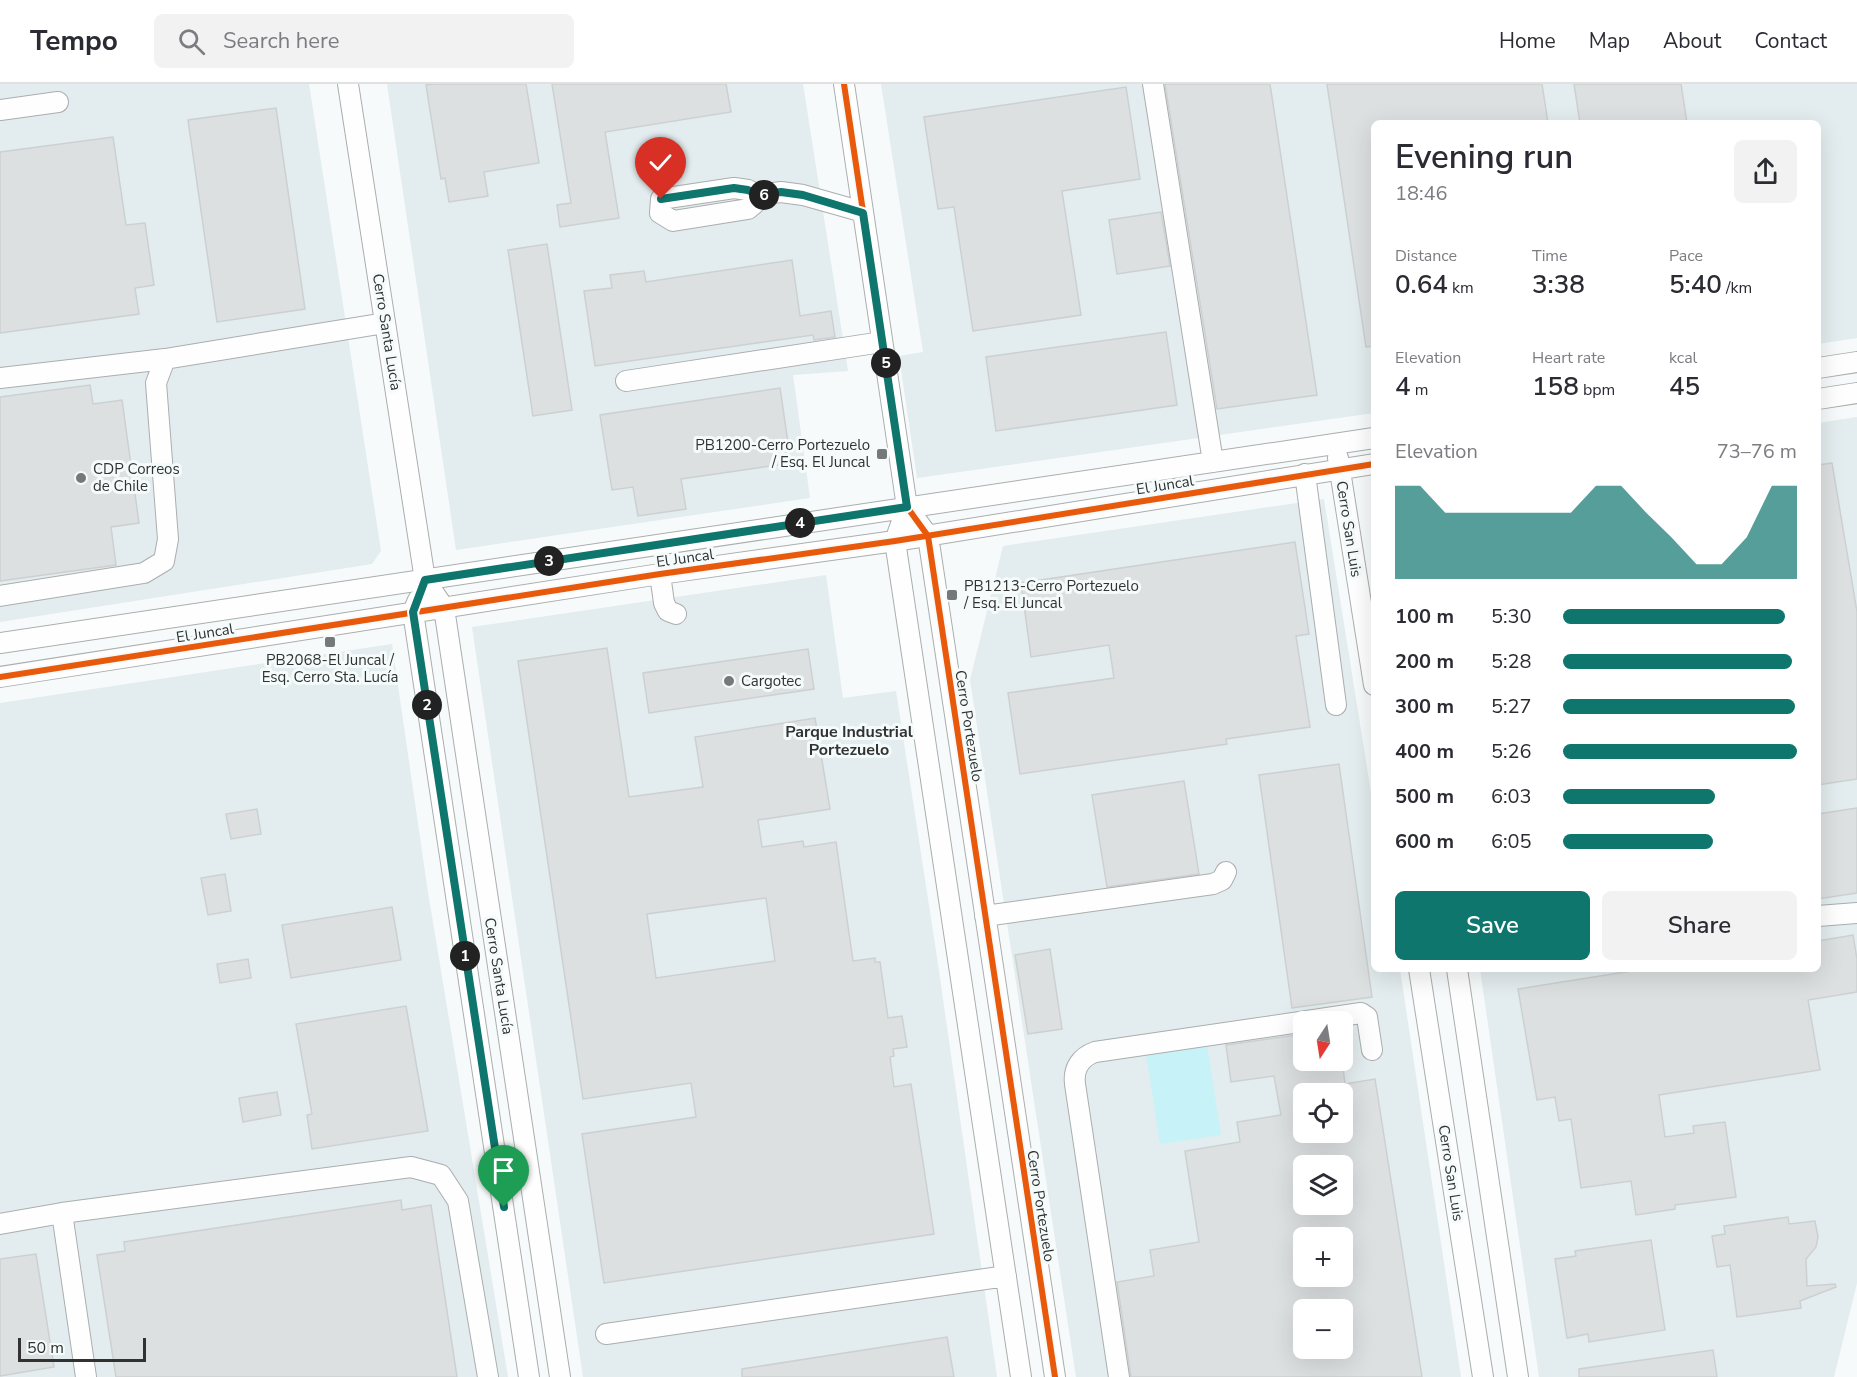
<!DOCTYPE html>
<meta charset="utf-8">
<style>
:root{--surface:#fff;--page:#f2f2f3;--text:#2b2b33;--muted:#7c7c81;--line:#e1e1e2;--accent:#0f766e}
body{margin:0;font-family:"Nunito Sans",sans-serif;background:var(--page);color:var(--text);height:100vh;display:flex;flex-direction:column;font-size:22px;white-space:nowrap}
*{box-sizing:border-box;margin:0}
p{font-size:20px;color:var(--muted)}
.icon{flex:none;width:33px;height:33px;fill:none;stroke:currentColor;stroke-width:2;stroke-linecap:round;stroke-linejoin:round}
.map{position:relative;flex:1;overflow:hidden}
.side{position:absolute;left:1371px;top:36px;width:450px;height:852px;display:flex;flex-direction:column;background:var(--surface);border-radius:9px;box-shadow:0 6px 24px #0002}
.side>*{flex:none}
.needle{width:39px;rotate:192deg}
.tools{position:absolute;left:1293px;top:927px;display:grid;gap:12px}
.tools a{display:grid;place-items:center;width:60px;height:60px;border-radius:9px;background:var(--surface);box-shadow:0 6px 24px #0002;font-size:30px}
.scale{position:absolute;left:18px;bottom:15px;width:128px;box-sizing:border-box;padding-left:6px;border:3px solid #313333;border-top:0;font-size:16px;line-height:21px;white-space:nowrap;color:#313333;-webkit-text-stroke:4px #f5fbfb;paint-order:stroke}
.pin{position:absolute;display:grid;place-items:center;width:51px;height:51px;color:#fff;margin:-62px -26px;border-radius:50% 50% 50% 0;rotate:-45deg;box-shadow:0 0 6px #0007}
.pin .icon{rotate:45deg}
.km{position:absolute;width:30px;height:30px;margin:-15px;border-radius:50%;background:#222;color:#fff;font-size:16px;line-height:30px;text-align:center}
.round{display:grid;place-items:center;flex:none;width:63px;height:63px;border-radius:9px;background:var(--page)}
.head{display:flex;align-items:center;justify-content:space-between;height:102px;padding:0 24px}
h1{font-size:33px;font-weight:600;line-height:45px}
.figures{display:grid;grid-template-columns:repeat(3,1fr);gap:9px;height:102px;padding:6px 24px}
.figures div{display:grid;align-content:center}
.figures b{font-size:26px;font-weight:600}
.figures small{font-size:16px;font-weight:400}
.figures p{font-size:16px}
.chart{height:168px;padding:12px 24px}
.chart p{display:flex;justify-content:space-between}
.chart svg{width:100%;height:108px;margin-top:6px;fill:var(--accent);opacity:.7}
.primary-button{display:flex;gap:12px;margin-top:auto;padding:12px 24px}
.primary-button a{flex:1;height:69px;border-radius:9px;background:var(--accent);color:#fff;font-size:24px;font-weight:600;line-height:69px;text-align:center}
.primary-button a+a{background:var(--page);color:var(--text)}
ul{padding:0 24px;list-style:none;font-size:20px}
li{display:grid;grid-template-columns:96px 72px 1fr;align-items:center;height:45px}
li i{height:15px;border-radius:8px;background:var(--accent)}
header{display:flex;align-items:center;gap:36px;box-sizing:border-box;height:84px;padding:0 30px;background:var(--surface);border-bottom:2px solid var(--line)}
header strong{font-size:28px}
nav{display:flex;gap:33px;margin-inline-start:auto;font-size:21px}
.search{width:420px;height:54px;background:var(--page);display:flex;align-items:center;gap:15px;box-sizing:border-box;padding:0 21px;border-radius:9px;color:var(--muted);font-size:22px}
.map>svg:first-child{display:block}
</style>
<header>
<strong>Tempo</strong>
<div class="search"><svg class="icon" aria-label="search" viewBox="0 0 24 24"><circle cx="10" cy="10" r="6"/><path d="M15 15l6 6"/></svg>Search here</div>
<nav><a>Home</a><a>Map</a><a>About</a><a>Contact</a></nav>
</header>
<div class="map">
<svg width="1857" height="1293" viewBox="0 0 1857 1293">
<rect width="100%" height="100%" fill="#f6fafa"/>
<!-- built -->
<path fill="#e3ecee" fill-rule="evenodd" d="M0,0h309l72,467 -9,13 -372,58z
M387,0h416l45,287 -55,4 17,123 -354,52z
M881,0h976v254l-39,6v-221h-444v290l-457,65 -18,-122 24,-4z
M1857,333v866l-23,94h-295l-59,-408h338v-546z
M1324,415l50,312v158h26l61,408h-385l-106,-697 33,-134zM1304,938h38v38h-38zM1304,1010h38v38h-38zM1304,1082h38v38h-38zM1304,1154h38v38h-38zM1304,1226h38v38h-38z
M826,491l17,123 53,-7 42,273 59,413h-414l-111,-750z
M392,560l35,242 81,491h-508v-674z"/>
<!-- green -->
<path fill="#c7f3f8" d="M1207,961l14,90 -61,9 -14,-90z"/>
<!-- building -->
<path fill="#dde0e1" stroke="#cdd0d0" stroke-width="1.5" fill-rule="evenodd" d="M435,0h91l13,79 -55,9 4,24 -39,6 -4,-24 -4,1 -15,-94z
M552,0h174l5,28 -126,20 14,86 -59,9 -3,-22 14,-2z
M1165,0h105l47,311 -100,14z
M1327,0h215l6,39h-174v223l-8,1z
M1574,0h107l6,39h-107z
M1126,3l14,92 -78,12 19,124 -108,16 -19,-124 -16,2 -14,-92z
M276,24l29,201 -88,13 -29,-202z
M113,53l13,88 19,-2 9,62 -19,3 4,26 -139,19v-181z
M1161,128l9,54 -53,8 -8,-54z
M547,160l25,166 -39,6 -25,-166z
M792,176l8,56 31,-5 4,26 -21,3 -1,-5 -218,31 -11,-75 28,-3 -2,-13 34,-4 2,11z
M1166,248l11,73 -181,26 -10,-74z
M90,301l3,19 29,-4 17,123 -28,4 5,38 -116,16v-184z
M780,304l11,75 -110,16 5,30 -48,7 -5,-29 -21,3 -12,-75z
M1832,379l25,149v167l-39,6v-320z
M1295,458l14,92 -13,2 14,91 -84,12 1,5 -207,30 -12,-81 106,-15 -5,-33 -78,12 -10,-74z
M607,564l22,149 74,-10 -8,-50 120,-19 15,91 -72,11 4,27 41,-6 1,6 32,-5 17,119 22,-3v4h5l8,56 14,-2 5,31 -14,2 1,7 -4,1 4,30 17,-3 23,150 -330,49 -22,-149 114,-17 -5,-34 -108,16 -65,-438zM766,814l9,63 -119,17 -9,-64z
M808,565l6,40 -165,24 -6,-40z
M1339,680l33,233 -80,11 -33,-233z
M1184,697l15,93 -92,13 -15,-92z
M1857,724v85l-39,6v-85z
M257,725l4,25 -30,5 -5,-25z
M225,790l6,37 -23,4 -7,-37z
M392,823l9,53 -110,18 -9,-53z
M1853,851l4,24v33l-49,8 12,70 -161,25 6,42 29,-4 -1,-7 32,-4 11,75 -61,8v4l-39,6 -5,-34 -50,7 -10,-69 -12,2 -4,-24 -18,3 -19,-111 126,-20h174v-28z
M1050,865l12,80 -34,5 -13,-79z
M248,875l3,19 -31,5 -3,-19z
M406,922l22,125 -116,18 -5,-34 5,-1 -16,-90z
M1304,950v26h38l3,24 30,-5 47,298h-291l-14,-95 37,-6 -4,-26 49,-8 -14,-91 55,-9 -3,-20 44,-7 -7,-39 -43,6 -5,-37zM1304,1010h38v38h-38zM1304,1082h38v38h-38zM1304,1154h38v38h-38zM1304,1226h38v38h-38z
M277,1008l4,23 -38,7 -4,-24z
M401,1116l1,10 29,-5 26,172h-341l-19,-122 28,-4 -1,-9z
M1788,1133l1,7 26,-3 3,16 -2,10 -10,12 1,27 28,-2 1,3 -36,14 1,7 -64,9 -7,-52 -13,2 -5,-31 13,-2 -1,-8z
M1651,1156l14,90 -76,12 -1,-8 -21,4 -12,-79 21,-3 -1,-5z
M36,1170l18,113 -54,9v-117z
M947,1253l7,40h-212v-8z
M1713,1266l4,27h-138v-8z"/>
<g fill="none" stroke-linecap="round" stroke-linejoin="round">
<defs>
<path id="minor" d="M348,0l77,496 19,28 116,769
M844,0l63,423 21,29 127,841
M1153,0l60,378
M0,26l58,-8
M758,111l-4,9 -6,5 -75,12 -13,-8 1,-14 73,-11 14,2 10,5 23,-3 22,3 60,17
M1818,284l39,-6
M0,294l165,-19 220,-36
M626,297l256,-39
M1818,315l39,-6
M1338,374l36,227
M1305,390l31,231
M907,423l-12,34 126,836
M660,490l4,29 4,8 8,3
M0,512l144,-23 20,-12 4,-22 -12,-156 9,-24
M418,516l-5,12 116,765
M0,559l1374,-205
M0,593l660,-103 235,-33 479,-77
M985,832l228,-32 9,-4 4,-8
M1818,832l39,-3
M1419,885l64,408
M1457,885l61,408
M62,1129l24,164
M0,1140l62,-11 349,-46 30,8 17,26 30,176
M606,1250l400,-58
M1119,1293l-44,-293c-2,-16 6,-27 20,-32l266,-39 6,4 5,33"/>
</defs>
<!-- minor casing -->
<use href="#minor" stroke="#abaeae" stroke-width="22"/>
<!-- minor -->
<use href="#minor" stroke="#fefefe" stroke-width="20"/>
<defs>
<path id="cycleway" d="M844,0l63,423 21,29 127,841
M0,593l660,-103 235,-33 479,-77"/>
</defs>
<!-- cycleway casing -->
<use href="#cycleway" stroke="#f5fbfb" stroke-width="10"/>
<!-- cycleway -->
<use href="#cycleway" stroke="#e8590c" stroke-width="6"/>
</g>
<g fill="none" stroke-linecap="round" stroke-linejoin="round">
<defs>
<path id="route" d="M504,1123l-91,-595 12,-32 482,-73 -44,-294 -60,-18 -22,-3 -23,3 -10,-5 -14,-2 -73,11"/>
</defs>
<!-- route casing -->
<use href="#route" stroke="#fff" stroke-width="12"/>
<!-- route -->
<use href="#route" stroke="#0f766e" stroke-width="8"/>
</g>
<!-- markers -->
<g fill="#767979" stroke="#f5fbfb" stroke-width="2">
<rect x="876" y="364" width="12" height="12" rx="3"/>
<circle cx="81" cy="394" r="6"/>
<rect x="946" y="505" width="12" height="12" rx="3"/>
<rect x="324" y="552" width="12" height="12" rx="3"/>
<circle cx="729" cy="597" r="6"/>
</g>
<g text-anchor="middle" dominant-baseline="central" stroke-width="6" stroke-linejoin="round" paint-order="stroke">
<!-- street labels -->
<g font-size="15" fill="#313333" stroke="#f5fbfb">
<text transform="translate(387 248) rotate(81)">Cerro Santa Lucía</text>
<text transform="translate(1165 401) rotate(-9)">El Juncal</text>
<text transform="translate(1349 445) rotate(81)">Cerro San Luis</text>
<text transform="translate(685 474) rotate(-8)">El Juncal</text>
<text transform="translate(205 549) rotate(-9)">El Juncal</text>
<text transform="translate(969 642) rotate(81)">Cerro Portezuelo</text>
<text transform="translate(499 892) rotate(81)">Cerro Santa Lucía</text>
<text transform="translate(1451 1089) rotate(81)">Cerro San Luis</text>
<text transform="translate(1041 1122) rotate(81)">Cerro Portezuelo</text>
</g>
<!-- poi labels -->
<g font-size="15" fill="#313333" stroke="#f5fbfb" text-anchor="start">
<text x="870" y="361" text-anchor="end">PB1200-Cerro Portezuelo<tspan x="870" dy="17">/ Esq. El Juncal</tspan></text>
<text x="93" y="385">CDP Correos<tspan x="93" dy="17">de Chile</tspan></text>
<text x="964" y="502">PB1213-Cerro Portezuelo<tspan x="964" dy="17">/ Esq. El Juncal</tspan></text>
<text x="330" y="576" text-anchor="middle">PB2068-El Juncal /<tspan x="330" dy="17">Esq. Cerro Sta. Lucía</tspan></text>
<text x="741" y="597">Cargotec</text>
</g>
<!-- neighbourhood labels -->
<g font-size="16" font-weight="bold" fill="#313333" stroke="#f5fbfb">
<text x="849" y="648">Parque Industrial<tspan x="849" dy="18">Portezuelo</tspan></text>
</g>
</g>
</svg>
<div class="tools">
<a><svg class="needle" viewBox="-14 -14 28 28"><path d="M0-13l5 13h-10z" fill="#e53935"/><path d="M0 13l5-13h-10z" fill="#7c7c81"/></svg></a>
<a><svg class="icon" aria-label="locate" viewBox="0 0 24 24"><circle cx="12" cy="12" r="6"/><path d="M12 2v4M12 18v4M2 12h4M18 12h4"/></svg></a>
<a><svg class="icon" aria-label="layers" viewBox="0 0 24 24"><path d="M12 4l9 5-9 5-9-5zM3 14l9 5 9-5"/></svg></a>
<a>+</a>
<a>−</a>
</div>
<div class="scale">50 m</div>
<div class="pin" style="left:504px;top:1123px;background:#1e9e55"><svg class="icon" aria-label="arrive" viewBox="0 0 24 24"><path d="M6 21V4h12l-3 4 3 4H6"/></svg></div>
<div class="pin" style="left:661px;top:115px;background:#d93025"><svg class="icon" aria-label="check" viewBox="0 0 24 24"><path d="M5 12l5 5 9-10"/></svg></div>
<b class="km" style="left:465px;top:872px">1</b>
<b class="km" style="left:427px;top:621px">2</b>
<b class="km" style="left:549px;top:477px">3</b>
<b class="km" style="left:800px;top:439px">4</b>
<b class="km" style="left:886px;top:279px">5</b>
<b class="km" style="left:764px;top:111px">6</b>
<section class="side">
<div class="head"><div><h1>Evening run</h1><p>18:46</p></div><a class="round"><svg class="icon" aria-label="share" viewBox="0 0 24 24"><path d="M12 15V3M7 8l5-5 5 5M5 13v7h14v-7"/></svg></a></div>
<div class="figures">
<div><p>Distance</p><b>0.64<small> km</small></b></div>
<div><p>Time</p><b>3:38</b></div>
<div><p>Pace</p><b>5:40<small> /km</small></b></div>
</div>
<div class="figures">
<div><p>Elevation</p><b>4<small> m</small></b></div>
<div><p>Heart rate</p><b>158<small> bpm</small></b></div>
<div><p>kcal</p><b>45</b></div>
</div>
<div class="chart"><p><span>Elevation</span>73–76 m</p>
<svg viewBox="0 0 160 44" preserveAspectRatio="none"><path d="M0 44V6L10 6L20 17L30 17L40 17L50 17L60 17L70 17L80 6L90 6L100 17L110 27L120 38L130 38L140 27L150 6L160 6V44z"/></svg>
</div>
<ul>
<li><b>100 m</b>5:30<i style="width:95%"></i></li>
<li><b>200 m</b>5:28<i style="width:98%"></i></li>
<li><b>300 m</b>5:27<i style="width:99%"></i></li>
<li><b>400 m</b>5:26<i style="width:100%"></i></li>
<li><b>500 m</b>6:03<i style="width:65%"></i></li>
<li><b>600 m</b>6:05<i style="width:64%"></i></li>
</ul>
<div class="primary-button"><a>Save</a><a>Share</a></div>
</section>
</div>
